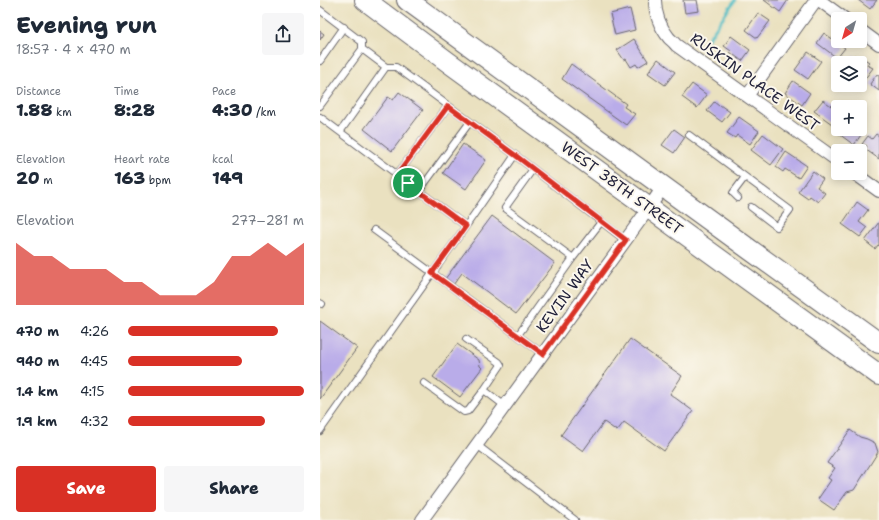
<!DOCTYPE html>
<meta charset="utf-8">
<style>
:root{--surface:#fff;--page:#f6f6f7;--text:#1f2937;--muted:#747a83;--accent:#d93025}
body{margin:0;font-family:"Shantell Sans",sans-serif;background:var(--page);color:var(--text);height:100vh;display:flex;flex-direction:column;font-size:15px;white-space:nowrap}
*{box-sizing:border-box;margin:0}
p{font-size:13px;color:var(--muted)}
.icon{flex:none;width:22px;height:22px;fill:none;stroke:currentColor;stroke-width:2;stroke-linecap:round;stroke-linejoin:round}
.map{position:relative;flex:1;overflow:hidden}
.details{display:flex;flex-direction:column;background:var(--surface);width:320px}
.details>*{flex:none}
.needle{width:26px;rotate:217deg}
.tools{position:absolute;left:511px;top:12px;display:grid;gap:8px}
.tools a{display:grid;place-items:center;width:36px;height:36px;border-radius:4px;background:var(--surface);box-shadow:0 2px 10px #0003;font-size:20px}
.pin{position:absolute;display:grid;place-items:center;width:34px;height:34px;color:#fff;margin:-17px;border:2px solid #fff;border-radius:50%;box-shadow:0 1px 4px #0007}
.round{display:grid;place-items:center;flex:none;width:42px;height:42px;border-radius:4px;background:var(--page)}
.overview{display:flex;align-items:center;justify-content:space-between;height:68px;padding:0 16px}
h1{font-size:22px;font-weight:800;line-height:30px}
.metrics{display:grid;grid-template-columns:repeat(3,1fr);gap:6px;height:68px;padding:4px 16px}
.metrics div{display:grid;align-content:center}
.metrics b{font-size:17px;font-weight:800}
.metrics small{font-size:11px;font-weight:400}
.metrics p{font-size:11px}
.chart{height:112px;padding:8px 16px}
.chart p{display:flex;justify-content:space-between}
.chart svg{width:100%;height:72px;margin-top:4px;fill:var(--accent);opacity:.7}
.cta{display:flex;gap:8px;margin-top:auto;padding:8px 16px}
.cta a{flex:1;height:46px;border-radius:4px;background:var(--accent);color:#fff;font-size:16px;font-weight:800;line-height:46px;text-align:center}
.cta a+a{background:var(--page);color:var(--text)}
ul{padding:0 16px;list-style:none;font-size:13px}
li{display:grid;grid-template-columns:64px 48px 1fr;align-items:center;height:30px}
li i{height:10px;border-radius:5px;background:var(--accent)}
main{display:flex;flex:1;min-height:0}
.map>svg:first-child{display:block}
</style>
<main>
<section class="details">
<div class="overview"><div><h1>Evening run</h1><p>18:57 · 4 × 470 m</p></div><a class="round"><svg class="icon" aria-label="share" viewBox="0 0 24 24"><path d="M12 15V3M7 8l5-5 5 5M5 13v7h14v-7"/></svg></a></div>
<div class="metrics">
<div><p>Distance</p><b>1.88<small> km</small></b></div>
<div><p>Time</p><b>8:28</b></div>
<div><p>Pace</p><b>4:30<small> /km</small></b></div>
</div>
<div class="metrics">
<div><p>Elevation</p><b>20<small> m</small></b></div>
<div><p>Heart rate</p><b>163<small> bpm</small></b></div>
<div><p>kcal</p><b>149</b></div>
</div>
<div class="chart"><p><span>Elevation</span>277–281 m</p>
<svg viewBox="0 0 160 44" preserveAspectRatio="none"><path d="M0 44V6L10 14L20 14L30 22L40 22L50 22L60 30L70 30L80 38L90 38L100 38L110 30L120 14L130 14L140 6L150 14L160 6V44z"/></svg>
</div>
<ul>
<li><b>470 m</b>4:26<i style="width:85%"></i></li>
<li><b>940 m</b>4:45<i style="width:65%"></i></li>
<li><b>1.4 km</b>4:15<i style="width:100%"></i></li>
<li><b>1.9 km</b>4:32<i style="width:78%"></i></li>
</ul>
<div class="cta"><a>Save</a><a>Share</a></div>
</section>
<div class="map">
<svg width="559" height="520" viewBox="0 0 559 520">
<rect width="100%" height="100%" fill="#fbf7ec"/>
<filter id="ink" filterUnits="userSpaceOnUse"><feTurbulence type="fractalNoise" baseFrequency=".025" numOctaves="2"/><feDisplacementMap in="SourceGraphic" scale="8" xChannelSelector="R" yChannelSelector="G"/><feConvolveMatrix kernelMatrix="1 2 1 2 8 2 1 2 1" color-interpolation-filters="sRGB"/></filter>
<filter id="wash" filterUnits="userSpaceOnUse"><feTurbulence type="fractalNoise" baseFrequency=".012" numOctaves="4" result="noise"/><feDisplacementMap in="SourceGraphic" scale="16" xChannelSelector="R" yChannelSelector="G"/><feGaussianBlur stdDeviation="0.9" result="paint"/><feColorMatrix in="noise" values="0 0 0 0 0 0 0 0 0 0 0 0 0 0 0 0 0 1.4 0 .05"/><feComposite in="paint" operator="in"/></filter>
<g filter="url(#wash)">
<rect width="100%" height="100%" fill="#eae1c0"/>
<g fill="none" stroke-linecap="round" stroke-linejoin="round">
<!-- stream -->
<path stroke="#4fbdc4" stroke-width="3" d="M383,46l32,-46"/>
</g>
<g id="blocks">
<!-- building -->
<path fill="#b9ace9" d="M363,0h14l2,11 -14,2z
M444,0h24l-8,12z
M538,0h19l-7,9z
M310,9l5,21 -20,5 -5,-21z
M438,13l12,8 -13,17 -11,-8z
M0,31l4,3 -4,6z
M504,33l21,15 -8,10 -20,-15z
M411,36l19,14 -8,11 -12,-9 1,-1 -7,-5z
M314,39l14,22 -10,6 -2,-3 -5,3 -5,-8 -2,1 -7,-10z
M488,52l13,9 -13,18 -13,-9z
M534,55l7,5 2,-2 6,4 -2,3 6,3 -9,12 -4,-3v-14h-11z
M338,59l17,13 -10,13 -17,-12z
M251,64l55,40 -2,3 11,7 -9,11 -64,-46z
M557,74l2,1v16l-9,-7z
M473,81l17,12 -8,12 -17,-12z
M372,84l15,11 -10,13 -15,-11z
M79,92l24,18 -31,41 -28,-22 24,-32 5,3z
M503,100l15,11v5l-6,8 -18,-13z
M394,102l5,4 1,-1 10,7 -8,10 -15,-11z
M419,117l20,14 -9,13 -13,-9 -2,3 -8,-5z
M354,129l11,8 -11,16 -12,-8z
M519,129h19l5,3 -9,13 -15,-11 2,-3z
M443,134l20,15 -12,16 -20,-15z
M556,134l3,2v23l-14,-10 2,-3 -5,-2 6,-8 4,3z
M143,144l23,16 -20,29 -23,-16z
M466,152l21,14 -8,12 -14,-9 -2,3 -7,-5z
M493,171l10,8 -6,8 8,6 -7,9 -8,-6 -2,3 -10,-7z
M537,202l11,8 -9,12 8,6 -7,9 -18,-13z
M172,216l63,47 -39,51 -54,-41 -9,12 -8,-6z
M559,222v24l-1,-1 -3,4 -10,-8z
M0,321l37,27 -37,51z
M310,339l52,37 -12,18 23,17 -29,40 -40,-29 -7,9 -13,-9 -21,29 -22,-16z
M137,344l22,16 1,6 2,2 -22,29 -27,-20z
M530,430l10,7 7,2 8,4 3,9 -24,38 -7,2 -13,18 -16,-11 13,-19 -3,-2 7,-10 -8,-5z"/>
</g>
</g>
<g filter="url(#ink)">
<use href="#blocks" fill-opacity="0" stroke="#68656a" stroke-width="1"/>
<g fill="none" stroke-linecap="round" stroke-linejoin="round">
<defs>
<path id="lane" d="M0,10l42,32v7l-42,57
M42,49l24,18
M0,61l24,-34
M0,117l146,109 -146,205
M20,132l46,-65h10l119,88 110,85
M369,135l101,75 -13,17 -26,-20
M213,169l-28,39 68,50
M77,175l51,-69
M99,191l51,-69
M418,198l-5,-5 12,-16
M146,226l49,-71
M54,230l169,124
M0,303l2,1
M198,335l55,-77 28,-36
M146,339l33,23 2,3 -17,25 21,16
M104,383l40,29 4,-1 16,-21
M157,445l98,75"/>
<path id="street" d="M335,0c0,14 5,27 14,38 2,2 5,4 7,7l162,116
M499,0l26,19
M540,30l19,14
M427,96l69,-96
M534,173l25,18
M102,520l227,-312 14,-21"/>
<path id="primary" d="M45,0l83,62 431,313
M87,0l342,249 130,94"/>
</defs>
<!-- lane casing -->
<use href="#lane" stroke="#68656a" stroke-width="8"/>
<!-- street casing -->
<use href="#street" stroke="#68656a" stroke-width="14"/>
<!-- primary casing -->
<use href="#primary" stroke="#68656a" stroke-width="22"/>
<!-- lane -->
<use href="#lane" stroke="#fff" stroke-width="6"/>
<!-- street -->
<use href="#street" stroke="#fff" stroke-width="12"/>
<!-- primary -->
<use href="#primary" stroke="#fff" stroke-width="20"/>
</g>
</g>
<g fill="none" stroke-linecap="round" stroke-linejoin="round" filter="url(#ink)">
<defs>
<path id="route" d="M128,106l67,49 111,85 -83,114 -111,-81 34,-47 -69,-51z"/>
</defs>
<!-- route casing -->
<use href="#route" stroke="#fff" stroke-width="8"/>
<!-- route -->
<use href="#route" stroke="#d93025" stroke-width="5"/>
</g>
<g text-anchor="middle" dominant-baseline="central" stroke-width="4" stroke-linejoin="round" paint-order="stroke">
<!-- street labels -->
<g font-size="15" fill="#22223b" stroke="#fbf7ec">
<text transform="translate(435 82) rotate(36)">RUSKIN PLACE WEST</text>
<text transform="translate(302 188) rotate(36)">WEST 38TH STREET</text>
<text transform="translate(245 296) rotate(-54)">KEVIN WAY</text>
</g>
</g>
</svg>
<div class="tools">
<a><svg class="needle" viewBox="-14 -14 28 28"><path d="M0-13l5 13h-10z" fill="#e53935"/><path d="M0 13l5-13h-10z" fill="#747a83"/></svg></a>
<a><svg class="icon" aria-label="layers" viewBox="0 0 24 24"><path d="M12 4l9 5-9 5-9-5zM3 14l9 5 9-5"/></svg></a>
<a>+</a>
<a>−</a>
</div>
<div class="pin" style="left:88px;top:183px;background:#1e9e55"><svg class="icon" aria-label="arrive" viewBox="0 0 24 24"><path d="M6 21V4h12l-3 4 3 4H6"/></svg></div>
</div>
</main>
